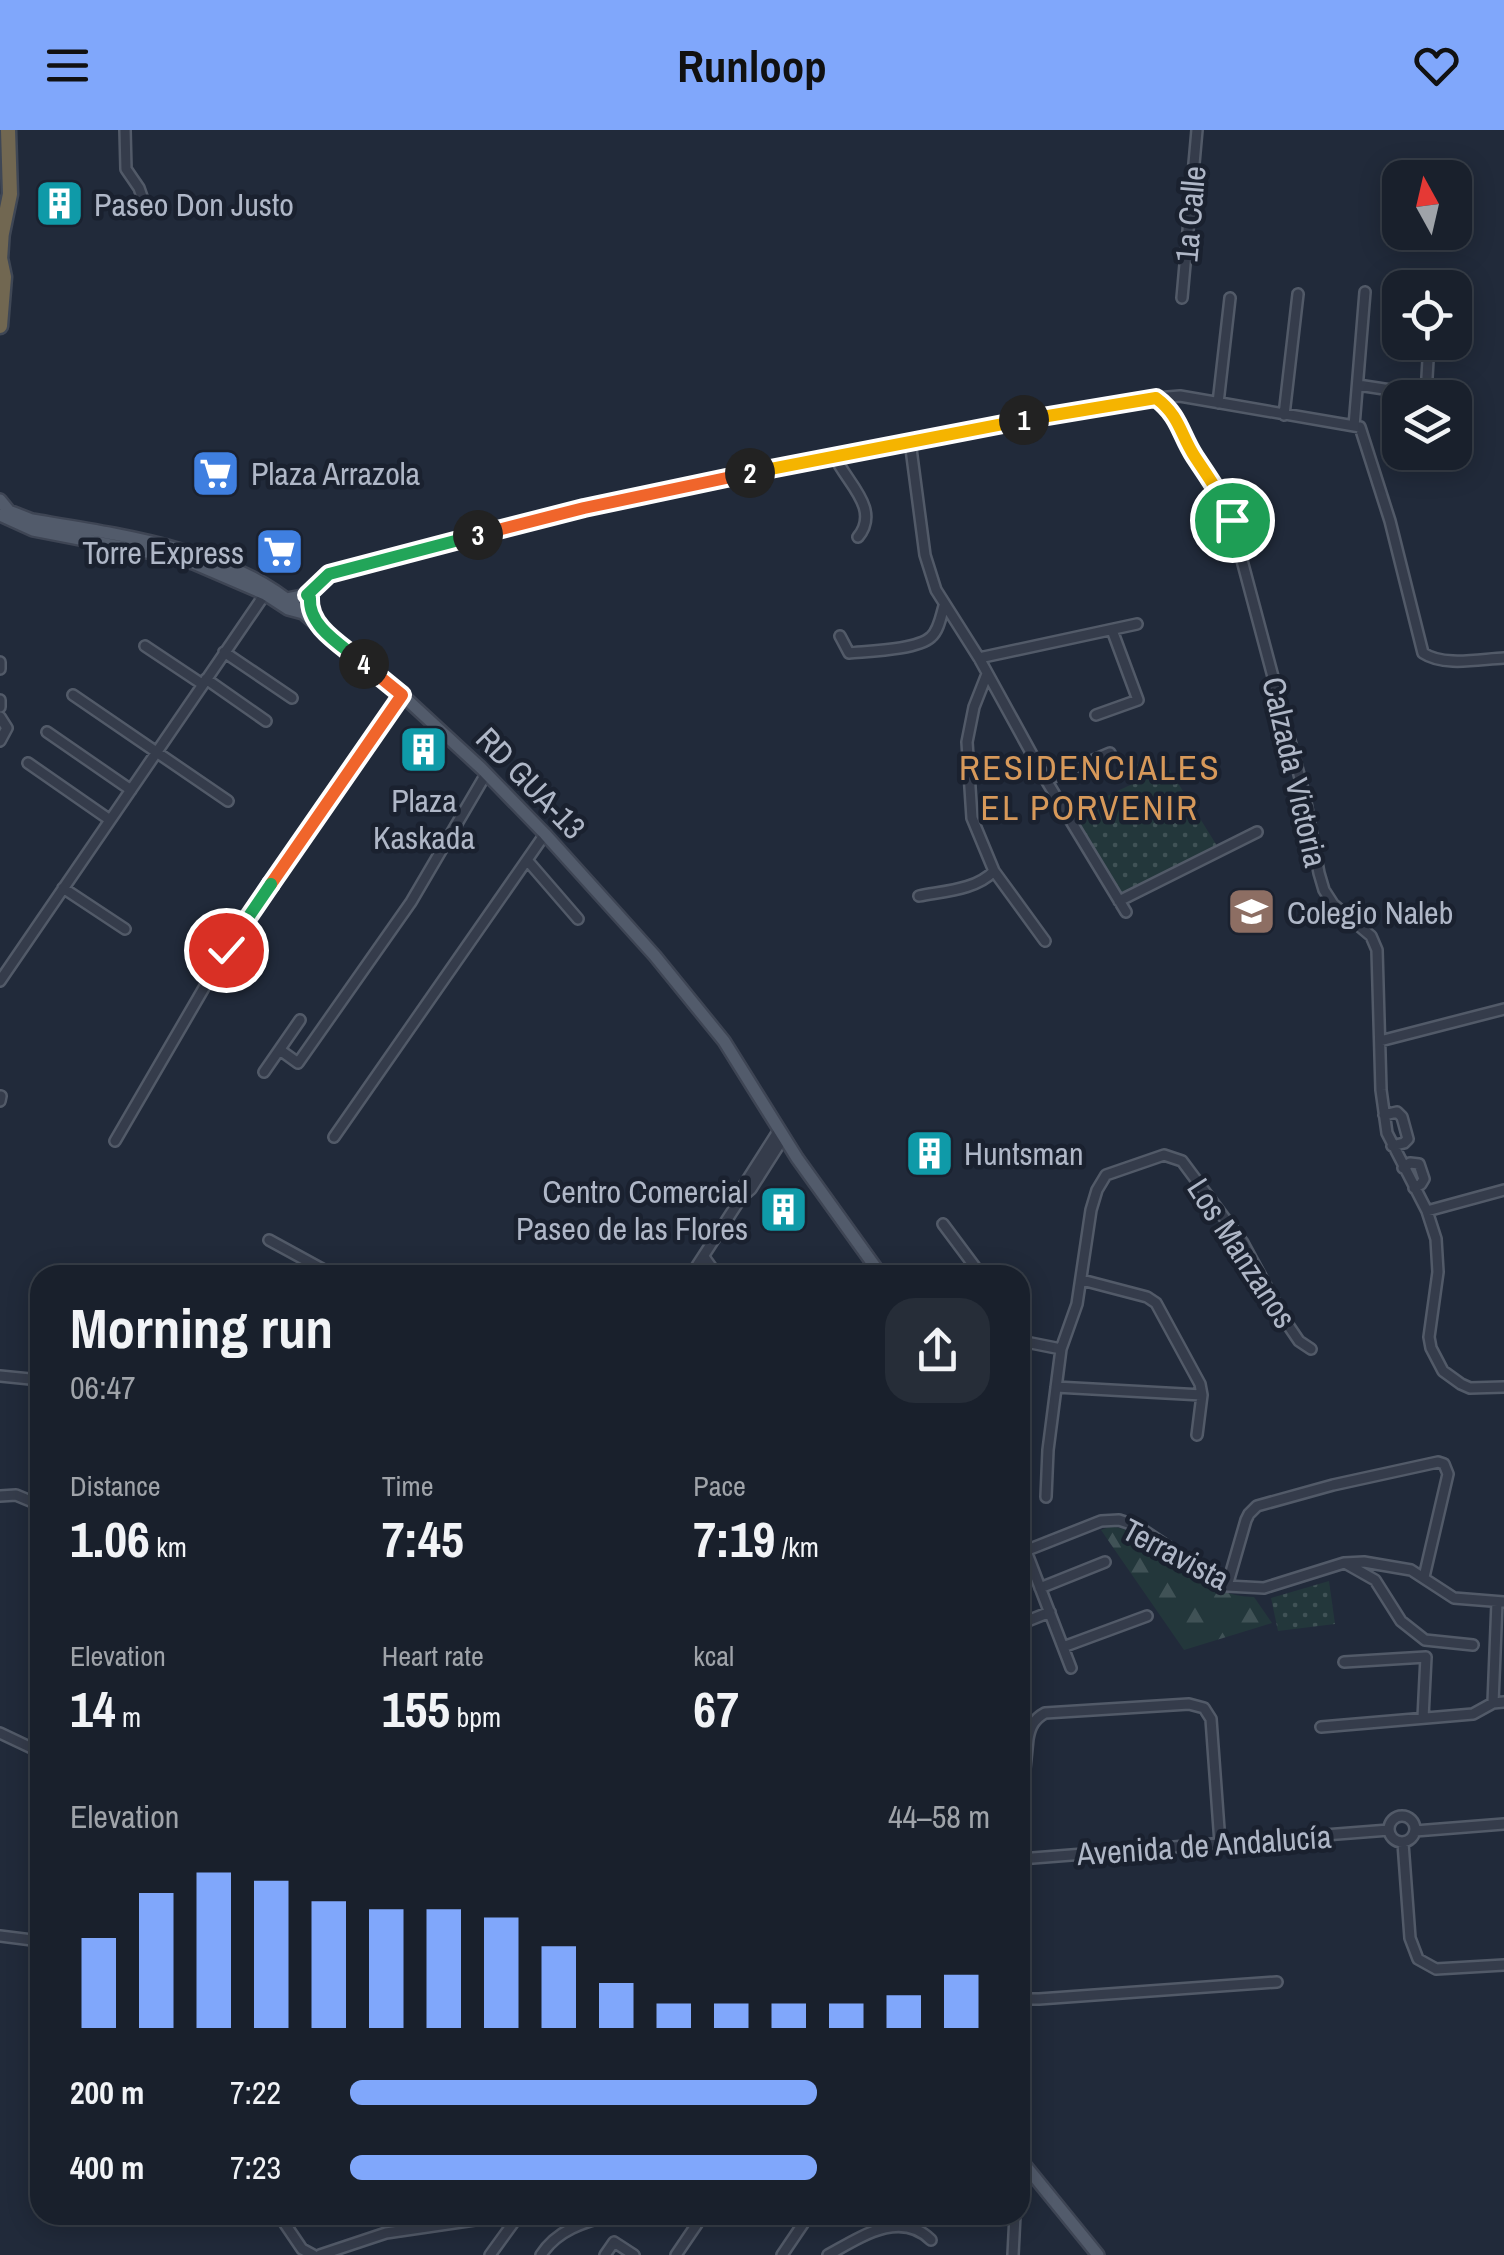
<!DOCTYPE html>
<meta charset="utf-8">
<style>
:root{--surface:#19202c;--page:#262d38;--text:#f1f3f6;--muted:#9fa3a9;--line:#373e48;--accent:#80a7fb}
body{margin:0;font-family:"Archivo Narrow",sans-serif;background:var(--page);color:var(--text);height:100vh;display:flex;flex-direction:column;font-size:38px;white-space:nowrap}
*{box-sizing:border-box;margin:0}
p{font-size:32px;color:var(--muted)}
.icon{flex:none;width:55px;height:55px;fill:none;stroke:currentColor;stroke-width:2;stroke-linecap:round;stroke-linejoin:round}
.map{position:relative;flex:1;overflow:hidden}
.sheet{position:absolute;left:30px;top:1135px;width:1000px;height:960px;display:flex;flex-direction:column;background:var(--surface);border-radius:30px;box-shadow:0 5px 25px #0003,0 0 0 2px var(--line)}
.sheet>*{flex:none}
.needle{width:65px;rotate:352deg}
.fabs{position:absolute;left:1382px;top:30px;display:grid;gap:20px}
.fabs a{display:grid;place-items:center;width:90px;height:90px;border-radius:20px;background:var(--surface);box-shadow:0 5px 25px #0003,0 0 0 2px var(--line);font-size:50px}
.pin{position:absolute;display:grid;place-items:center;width:85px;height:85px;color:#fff;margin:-42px;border:5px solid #fff;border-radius:50%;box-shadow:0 2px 10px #0007}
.km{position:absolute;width:50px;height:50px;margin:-25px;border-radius:50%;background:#222;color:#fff;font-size:28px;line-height:50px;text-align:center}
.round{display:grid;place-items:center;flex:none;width:105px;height:105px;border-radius:30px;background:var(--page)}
.head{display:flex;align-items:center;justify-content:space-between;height:170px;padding:0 40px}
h1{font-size:55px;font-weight:700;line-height:75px}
.figures{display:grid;grid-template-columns:repeat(3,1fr);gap:15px;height:170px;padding:10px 40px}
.figures div{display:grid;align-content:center}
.figures b{font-size:50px;font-weight:700}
.figures small{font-size:28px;font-weight:400}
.figures p{font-size:28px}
.chart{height:280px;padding:20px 40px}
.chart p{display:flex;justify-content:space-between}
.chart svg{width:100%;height:180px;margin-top:10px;stroke:var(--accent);stroke-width:6}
ul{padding:0 40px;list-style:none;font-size:32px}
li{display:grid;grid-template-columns:160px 120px 1fr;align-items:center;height:75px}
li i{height:25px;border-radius:12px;background:var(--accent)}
header{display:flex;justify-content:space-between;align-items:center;height:130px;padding:0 40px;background:var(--accent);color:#111;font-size:45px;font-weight:700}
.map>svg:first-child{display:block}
</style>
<header><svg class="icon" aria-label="menu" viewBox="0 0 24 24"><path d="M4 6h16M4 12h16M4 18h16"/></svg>Runloop<svg class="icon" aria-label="heart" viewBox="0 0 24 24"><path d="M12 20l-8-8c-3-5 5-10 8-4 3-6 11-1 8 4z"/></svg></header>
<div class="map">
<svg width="1504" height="2125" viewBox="0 0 1504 2125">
<defs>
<pattern id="forest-firs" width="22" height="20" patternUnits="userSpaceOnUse" patternTransform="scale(2.5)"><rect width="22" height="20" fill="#23373b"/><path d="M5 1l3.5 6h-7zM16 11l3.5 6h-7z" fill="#405256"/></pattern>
<pattern id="park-dots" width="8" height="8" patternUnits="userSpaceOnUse" patternTransform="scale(2.5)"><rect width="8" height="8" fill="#23373b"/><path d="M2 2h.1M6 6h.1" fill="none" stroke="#405256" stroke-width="1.8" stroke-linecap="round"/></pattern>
</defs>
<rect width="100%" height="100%" fill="#212a3a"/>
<!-- forest -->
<path fill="url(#forest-firs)" d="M1112,1396l15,4c38,28 77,66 127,67l18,26 -88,27 -83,-120z"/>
<!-- park -->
<path fill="url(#park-dots)" d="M1128,625l1,3 4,-2 11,19 -17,7 -12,-22z
M1168,637l51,82 -100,52 -52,-86z
M1329,1451l6,43 -57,7 -7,-33z"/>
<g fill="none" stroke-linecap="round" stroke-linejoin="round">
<defs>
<path id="minor" d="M125,0l1,39 13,19 8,23
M1182,168l15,-168
M1358,255l85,13
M1426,265l3,-53
M1156,268c26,19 23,35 39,59 14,21 27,39 36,62l74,278 14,76 5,17 9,14 38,32 6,14 4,140 6,43 40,78 9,28 2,33 -9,65 2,11 12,23 18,13 9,4 34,-1
M1218,273l12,-105
M1284,285l14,-121
M1354,296l11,-134
M910,311l15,114 11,35 43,68 67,122 80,132
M835,327c12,26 46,52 23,80
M307,465l22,-21 255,-66 109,-24 328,-64 135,-22 24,-2 180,31 30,94 33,132c21,14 57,6 81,5
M840,506l9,17c19,-2 68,-3 82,-16 8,-7 10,-21 13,-31
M145,516l57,38
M224,522l68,46
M979,528l158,-34
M0,532v7
M987,544l-13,33 -7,35 5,76 22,53 51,70
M206,549l60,42
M73,565l155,106
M0,570v7
M1096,585l42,-15 -26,-70
M0,587l7,11 -7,13
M47,602l84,58
M28,633l82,57
M1046,650l64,-27
M527,730l51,59
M63,758l62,41
M919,766c25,-5 57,-6 75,-25
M1119,771l138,-69
M0,851l265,-387
M1380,911l124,-32
M280,920l18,13 113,-161 75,-128
M264,942l36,-52
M0,971l1,-5
M1384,985l13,-3 5,5 6,22 -4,4 -12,3
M334,1007l211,-303
M115,1011l111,-191 176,-255
M1403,1038l7,-5 9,1 5,15 -3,5 -7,4
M743,1066l8,-7 33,-52
M1427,1081l77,-21
M943,1094l38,51
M269,1110l64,35
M704,1127l13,18
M691,1145l50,-77 3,-13 35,-55
M1082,1150l65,17 9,6 44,81 2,11 -5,40
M1020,1203l6,9 35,7
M0,1246l40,4
M1056,1257l146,8
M0,1366l16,-1 24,10
M1046,1367l2,-47 13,-101 16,-45 14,-94 6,-20 9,-15 58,-20 18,6 61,82 41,76 15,22 12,8
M1026,1421l45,117
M1020,1423l81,-32 18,-1 18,6 90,60 37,2 80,-25 20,-1 47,8 43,28 50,4
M1345,1433l30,17 26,41 24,19 48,5
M1227,1456l19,-66 3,-6 8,-8 76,-21 105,-23 6,2 4,10 -24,103
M1040,1458l65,-26
M1020,1494l30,-12
M1063,1517l84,-31
M1344,1532l82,-5 -3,61
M1493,1573l4,-101
M1321,1597l152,-13 20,-11 11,-1
M0,1603l40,19
M1389 1699a13 13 0 1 1 26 0a13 13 0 1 1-26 0Z
M1020,1688l8,-79c2,-12 6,-20 17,-26l144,-9 15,4 7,11 9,124
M1415,1701l89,-7
M1403,1713l7,95 8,21 18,10 68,-4
M1020,1729l369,-29
M0,1806l40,5
M1020,1864l10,5h9l238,-17
M279,2085l23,34 11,6
M320,2125l66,-22 124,-18
M490,2125l29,-40
M541,2125c16,-25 43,-33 70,-40
M605,2125l9,-13 20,13
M676,2125l21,-31 3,-9
M782,2125l27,-40
M828,2125c31,-17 72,-46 103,-15
M1013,2125l2,-40"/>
<path id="major" d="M0,370l9,11 23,9c84,14 198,29 264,87
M0,385l33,15 119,23 41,10 72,31 23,15 15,4 99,82 79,73 64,66 110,122 69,85 73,117 84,117
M287,469l20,-4 3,8 -7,10
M1020,2029l78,96"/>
<path id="highway" d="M1,108l9,-44 -2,-64
M0,130l2,-30
M0,196l4,-49 -4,-19"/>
</defs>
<!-- minor casing -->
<use href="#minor" stroke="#525a68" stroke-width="14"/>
<!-- major casing -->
<use href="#major" stroke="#3e4554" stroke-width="16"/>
<!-- highway casing -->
<use href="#highway" stroke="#3f4755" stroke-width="19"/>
<!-- minor -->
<use href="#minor" stroke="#353c4b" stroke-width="9"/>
<!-- major -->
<use href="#major" stroke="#525b6b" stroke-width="11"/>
<!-- highway -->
<use href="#highway" stroke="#716751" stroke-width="14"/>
</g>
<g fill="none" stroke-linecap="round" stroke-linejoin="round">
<defs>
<path id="split-1" d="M1024,290l132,-22c24,18 24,36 39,59 14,21 27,39 37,63"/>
<path id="split-2" d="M750,343l274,-53"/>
<path id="split-3" d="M478,405l106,-27 166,-35"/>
<path id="split-4" d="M364,534c-20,-18 -56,-36 -54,-66l-3,-3 22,-21 149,-39"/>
<path id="split-5" d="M271,754l131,-189 -38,-31"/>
<path id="split-6" d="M226,820l45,-66"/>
</defs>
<!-- split-1 casing -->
<use href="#split-1" stroke="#fff" stroke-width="20"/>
<!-- split-2 casing -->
<use href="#split-2" stroke="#fff" stroke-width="20"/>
<!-- split-3 casing -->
<use href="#split-3" stroke="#fff" stroke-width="20"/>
<!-- split-4 casing -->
<use href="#split-4" stroke="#fff" stroke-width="20"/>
<!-- split-5 casing -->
<use href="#split-5" stroke="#fff" stroke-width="20"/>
<!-- split-6 casing -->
<use href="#split-6" stroke="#fff" stroke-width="20"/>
<!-- split-1 -->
<use href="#split-1" stroke="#f5b400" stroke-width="12"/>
<!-- split-2 -->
<use href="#split-2" stroke="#f5b400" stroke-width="12"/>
<!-- split-3 -->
<use href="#split-3" stroke="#f0652b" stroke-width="12"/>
<!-- split-4 -->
<use href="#split-4" stroke="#22a559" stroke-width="12"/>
<!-- split-5 -->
<use href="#split-5" stroke="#f0652b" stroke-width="12"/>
<!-- split-6 -->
<use href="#split-6" stroke="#22a559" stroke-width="12"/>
</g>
<!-- icons -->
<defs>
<symbol id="building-square" viewBox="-11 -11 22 22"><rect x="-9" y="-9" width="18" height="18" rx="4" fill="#0f9aa8" stroke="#1a212f"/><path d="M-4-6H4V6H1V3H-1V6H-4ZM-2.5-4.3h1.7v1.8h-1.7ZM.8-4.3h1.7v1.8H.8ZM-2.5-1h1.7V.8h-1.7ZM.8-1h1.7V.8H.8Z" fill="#fff"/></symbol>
<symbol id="supermarket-square" viewBox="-11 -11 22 22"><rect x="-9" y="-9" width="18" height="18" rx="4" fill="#3f7fe0" stroke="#1a212f"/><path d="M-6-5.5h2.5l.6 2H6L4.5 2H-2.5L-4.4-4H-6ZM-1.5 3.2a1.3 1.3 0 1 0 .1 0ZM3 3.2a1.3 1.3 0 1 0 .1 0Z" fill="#fff"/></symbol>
<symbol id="university-square" viewBox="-11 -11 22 22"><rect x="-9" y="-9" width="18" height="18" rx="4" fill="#8d6e63" stroke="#1a212f"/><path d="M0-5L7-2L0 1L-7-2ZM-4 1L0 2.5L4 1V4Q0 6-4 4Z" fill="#fff"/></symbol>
</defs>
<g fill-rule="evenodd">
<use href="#building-square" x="32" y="46" width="55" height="55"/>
<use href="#supermarket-square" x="188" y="316" width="55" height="55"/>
<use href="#supermarket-square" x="252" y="394" width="55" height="55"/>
<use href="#building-square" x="396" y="592" width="55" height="55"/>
<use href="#university-square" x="1224" y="754" width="55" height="55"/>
<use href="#building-square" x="902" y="996" width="55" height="55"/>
<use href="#building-square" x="756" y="1052" width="55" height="55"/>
</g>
<g text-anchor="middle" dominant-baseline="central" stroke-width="9" stroke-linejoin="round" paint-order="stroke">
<!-- poi labels -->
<g font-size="32" fill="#afb7c7" stroke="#1a212f" text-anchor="start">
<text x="94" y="74">Paseo Don Justo</text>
<text x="251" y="343">Plaza Arrazola</text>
<text x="244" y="422" text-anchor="end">Torre Express</text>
<text x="424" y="670" text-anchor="middle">Plaza<tspan x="424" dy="37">Kaskada</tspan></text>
<text x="1287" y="782">Colegio Naleb</text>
<text x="964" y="1023">Huntsman</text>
<text x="748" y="1061" text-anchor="end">Centro Comercial<tspan x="748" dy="37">Paseo de las Flores</tspan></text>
</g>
<!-- street labels -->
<g font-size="32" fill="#afb7c7" stroke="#1a212f">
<text transform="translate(1190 84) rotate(-85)">1a Calle</text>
<text transform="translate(1295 642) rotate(77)">Calzada Victoria</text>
<text transform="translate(531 653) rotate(46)">RD GUA-13</text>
<text transform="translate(1242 1123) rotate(57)">Los Manzanos</text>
<text transform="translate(1176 1424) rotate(28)">Terravista</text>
<text transform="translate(1204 1715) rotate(-4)">Avenida de Andalucía</text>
</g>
<!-- neighbourhood labels -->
<g font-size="35" letter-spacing="2.5" fill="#d7995a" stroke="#1a212f">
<text x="1090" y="637">RESIDENCIALES<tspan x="1090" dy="40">EL PORVENIR</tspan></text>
</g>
</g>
</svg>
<div class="fabs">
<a><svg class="needle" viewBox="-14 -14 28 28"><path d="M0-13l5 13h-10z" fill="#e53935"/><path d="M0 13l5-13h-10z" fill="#9fa3a9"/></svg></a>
<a><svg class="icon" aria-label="locate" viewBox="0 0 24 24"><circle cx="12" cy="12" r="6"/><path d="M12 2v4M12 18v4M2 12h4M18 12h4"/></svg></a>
<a><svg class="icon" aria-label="layers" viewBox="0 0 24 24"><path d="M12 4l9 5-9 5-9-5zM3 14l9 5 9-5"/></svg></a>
</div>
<div class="pin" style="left:1232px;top:390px;background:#1e9e55"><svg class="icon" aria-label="arrive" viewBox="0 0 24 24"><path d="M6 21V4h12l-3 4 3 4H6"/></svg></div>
<div class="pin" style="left:226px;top:820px;background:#d93025"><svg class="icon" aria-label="check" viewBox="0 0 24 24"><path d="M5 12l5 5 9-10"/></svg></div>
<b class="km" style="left:1024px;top:290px">1</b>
<b class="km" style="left:750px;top:343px">2</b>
<b class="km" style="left:478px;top:405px">3</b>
<b class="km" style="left:364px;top:534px">4</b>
<section class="sheet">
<div class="head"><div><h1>Morning run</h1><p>06:47</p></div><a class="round"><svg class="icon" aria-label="share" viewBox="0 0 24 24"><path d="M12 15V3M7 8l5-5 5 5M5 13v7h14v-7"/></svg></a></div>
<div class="figures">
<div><p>Distance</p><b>1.06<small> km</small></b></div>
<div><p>Time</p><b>7:45</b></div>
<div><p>Pace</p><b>7:19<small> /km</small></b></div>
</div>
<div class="figures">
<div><p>Elevation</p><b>14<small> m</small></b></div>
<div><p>Heart rate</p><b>155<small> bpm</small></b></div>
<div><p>kcal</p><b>67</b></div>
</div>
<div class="chart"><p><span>Elevation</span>44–58 m</p>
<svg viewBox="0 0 160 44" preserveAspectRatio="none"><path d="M5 44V22M15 44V11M25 44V6M35 44V8M45 44V13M55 44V15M65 44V15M75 44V17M85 44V24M95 44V33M105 44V38M115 44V38M125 44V38M135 44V38M145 44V36M155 44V31"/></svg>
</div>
<ul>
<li><b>200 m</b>7:22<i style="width:73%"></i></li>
<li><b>400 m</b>7:23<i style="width:73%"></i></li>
</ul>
</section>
</div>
